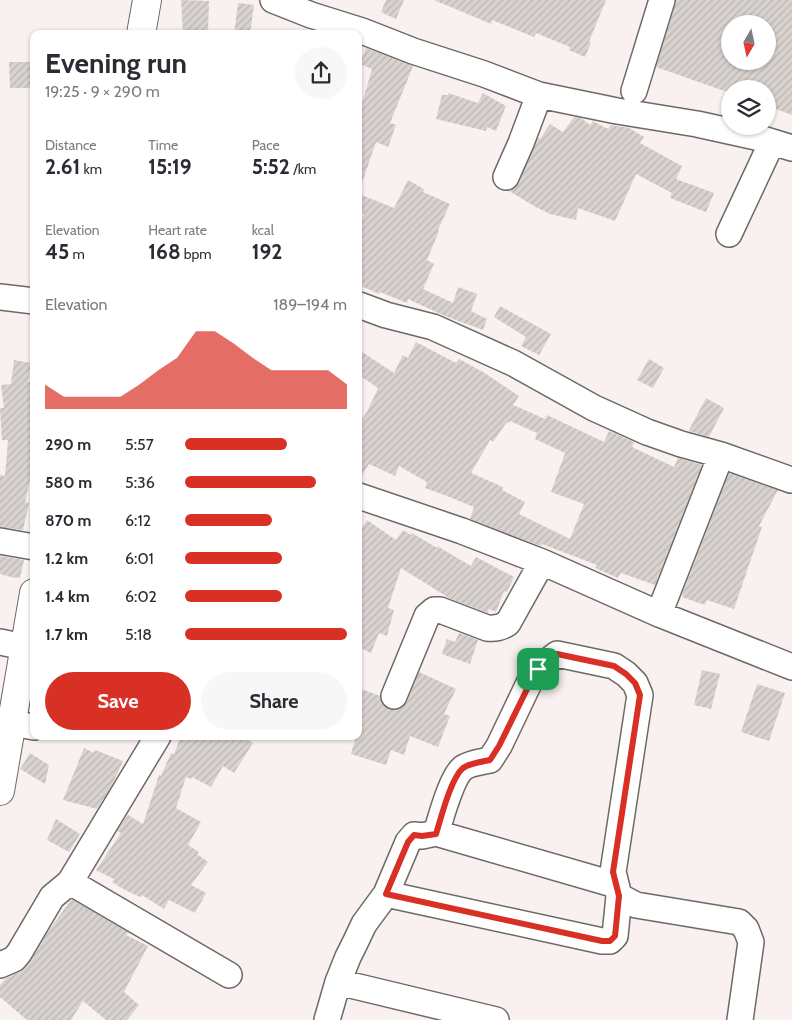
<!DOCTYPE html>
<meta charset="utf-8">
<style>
:root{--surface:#fff;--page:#f7f7f7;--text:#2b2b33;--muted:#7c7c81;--accent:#d93025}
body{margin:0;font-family:Cabin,sans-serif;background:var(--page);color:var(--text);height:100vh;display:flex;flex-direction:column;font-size:19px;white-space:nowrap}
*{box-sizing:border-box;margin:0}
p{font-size:16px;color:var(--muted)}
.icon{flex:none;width:28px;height:28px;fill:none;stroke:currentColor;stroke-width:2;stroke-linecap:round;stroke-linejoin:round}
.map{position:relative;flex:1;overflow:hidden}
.sheet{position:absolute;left:30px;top:30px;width:332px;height:710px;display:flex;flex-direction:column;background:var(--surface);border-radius:10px;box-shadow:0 1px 4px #0004}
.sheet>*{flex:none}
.needle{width:32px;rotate:189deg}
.controls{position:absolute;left:721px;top:15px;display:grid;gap:10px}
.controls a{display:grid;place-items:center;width:55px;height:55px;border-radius:50%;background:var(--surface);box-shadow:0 1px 4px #0004;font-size:25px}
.pin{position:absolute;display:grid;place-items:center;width:42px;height:42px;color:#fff;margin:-21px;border-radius:10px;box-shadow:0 2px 8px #0006}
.round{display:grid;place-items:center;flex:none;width:52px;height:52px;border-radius:26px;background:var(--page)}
.head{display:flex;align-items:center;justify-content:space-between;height:85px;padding:0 15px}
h1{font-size:28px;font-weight:800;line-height:38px}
.figures{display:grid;grid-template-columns:repeat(3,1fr);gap:8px;height:85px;padding:5px 15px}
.figures div{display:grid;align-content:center}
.figures b{font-size:21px;font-weight:800}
.figures small{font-size:14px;font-weight:400}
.figures p{font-size:14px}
.chart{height:140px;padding:10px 15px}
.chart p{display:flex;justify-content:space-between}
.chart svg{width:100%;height:90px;margin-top:5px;fill:var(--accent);opacity:.7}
.primary-button{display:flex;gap:10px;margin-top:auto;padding:10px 15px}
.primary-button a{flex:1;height:58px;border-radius:30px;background:var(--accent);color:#fff;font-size:20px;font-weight:800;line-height:58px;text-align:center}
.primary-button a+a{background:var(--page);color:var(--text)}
ul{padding:0 15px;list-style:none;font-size:16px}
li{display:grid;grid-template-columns:80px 60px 1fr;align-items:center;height:38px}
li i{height:12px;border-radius:6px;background:var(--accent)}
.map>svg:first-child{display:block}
</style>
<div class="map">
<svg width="792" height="1020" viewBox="0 0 792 1020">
<defs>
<pattern id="building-hatch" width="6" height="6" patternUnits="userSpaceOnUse" patternTransform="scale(1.25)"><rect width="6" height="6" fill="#d9d3d0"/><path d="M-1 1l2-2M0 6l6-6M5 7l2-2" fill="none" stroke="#bbb6b3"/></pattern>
</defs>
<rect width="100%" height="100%" fill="#f8f1ef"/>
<!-- building -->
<path fill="url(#building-hatch)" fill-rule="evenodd" d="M181,0l28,1 -1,33h-25z
M386,0h18l-8,19 -15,-7z
M434,0h172l-17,42 2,1 -6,14 -16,-7 1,-3 -34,-14 -2,4 -42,-17 -1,4z
M676,0h116v115l-24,-9v-17h-38v4l-74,-26zM730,24h38v37h-38z
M238,3l16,2 -4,29h-16z
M366,48l47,18 -23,57 6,2 -8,22 -12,-5 -15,44h-2v-72l13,-45 -12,-5z
M9,62h21l3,26h-23z
M448,93l30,10 5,-10 23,13 -10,25 -9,-4 -1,4 -50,-12 6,-24h6z
M574,117l7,1 9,7 3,-4 15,8 3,-4 19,3h-1l15,9 -4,6 42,23 -6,13 38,14 -8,19 -36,-14 2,-5 -36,-19 -21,47 -37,-13 -2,12 -26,-6 -16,-8 -25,-15 6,-3 4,-5 19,-45 2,1 10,-15 13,8z
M408,180l16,9 -1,3 27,12 -12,26 1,1 -12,29 7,4 -11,25 30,14 5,-16 19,7 -6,17 16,8 -4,11 -38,-14 -37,-17 -1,4 -27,-11 -1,2 -20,-9v-59l5,-12 -5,-2v-18l35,14z
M500,306l51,28 -12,21 -18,-9 5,-9 -32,-20z
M416,342l40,21 3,-4 24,13 36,24 -6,9 32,14 2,-4 57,27 5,-11 25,11 -2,5 42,20 4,-9 24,7 -47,120 -34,-12 -3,5 -23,-10 2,-3 -55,-21 -1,2 -71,-27 4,-12 -27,-11 -22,-8 2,-6 -28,-16 -4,10 -26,-12 -10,16v-57l8,-11 11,-24 -19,-13v-25l35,23 9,-18 5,3zM510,421l27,12 -2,6 30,14 -14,39 33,12 -14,35 -51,-25 6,-12 -23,-12 1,-3 -32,-14 19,-33 3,2 14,-20 1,1z
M649,359l15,9 -11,20 -16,-8z
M14,360l17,3 -3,19h6v88h-2l-7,32 4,1 -6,27 -23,-3v-52l5,1 3,-36h-6l-2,-32h4l-3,-23 10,-1z
M706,398l18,10 -15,29 -20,-6v-1z
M729,473l49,17 -19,36 3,1 -28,82 -27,-9 -2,5 -23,-8 1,-2h-1z
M367,520l29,20 7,-10 8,5 1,-2 25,15v-2l34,20 5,-9 38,20 -7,15 -3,-1 -8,21 -7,-3 -1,4 -39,-15 -48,-30 -13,40 6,2 -7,26 -8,-3 -8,20 -12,-6v-114z
M0,556l24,4 -4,18 -5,-1v1l-15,-4z
M459,633l19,7 -8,24 -28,-10 5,-15 8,3z
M702,670l18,4 -9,35 -17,-4z
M419,672l37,17 -12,25 6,2 -12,31 -28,-11 -6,19 -13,-5 -5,15 -35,-11 5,-18h3v-48l21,8v2l3,7 6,4 7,1 6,-2 5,-6z
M757,684l28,9 -16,48 -28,-9z
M181,736h61l11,7 -19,30 -11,-7 -12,21 -19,-10 -1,2 -5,-2 -10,31 25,14 -13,23 11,7 -2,2 11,8 -17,23 15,8 -11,20 -26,-13 -5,9 -22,-14 -2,2 -15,-7 -13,-8 2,-3 -18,-9 25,-37 -4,-2 11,-16 15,9 16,-49 2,1 10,-23 3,1z
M84,748l10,5 1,-3 28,11 -11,24 -15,24 -34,-9z
M30,753l19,12 -4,19 -25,-15z
M56,819l24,15 -11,18 -22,-12z
M71,900h2l55,32 -2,3 22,11 -24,46 15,13 -12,15h-21l-23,-19 -12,19h-44l-27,-23v-12l6,-7 14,-6 5,-4 6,-8 16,-27z"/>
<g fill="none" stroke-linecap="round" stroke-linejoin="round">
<defs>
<path id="minor" d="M273,0l38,15 51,16 51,20 71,23 55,21 78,16 80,13 59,13 36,11
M634,91l28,-91
M506,177l15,-34 18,-48
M729,234l43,-92
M0,297l34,4
M359,305l27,10 47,12 80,36 81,45 53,24 34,12 40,11 70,25
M359,496l103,35 80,31 117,52 133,53
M0,541l34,6
M659,614l62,-159
M0,642l24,5
M394,696l33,-80 7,-6h6l47,18c8,1 14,0 21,-5l34,-61
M12,723l22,4
M436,833c5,-15 15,-55 27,-65 7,-5 18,-6 27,-8l9,-14 32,-67 7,-10 19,-15 57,12 12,8 9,9 5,12 -27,177 6,24 17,9 103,17 7,7 5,13 -11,78
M70,882l159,93
M386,894l22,-52 6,-7 8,1 14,-3 180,52
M0,965l14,-6 5,-6 33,-56 18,-15 88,-146
M338,982l158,38
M327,1020l11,-38 10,-25 7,-14 9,-19 22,-30 216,47h8l5,-5 4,-40"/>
<path id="major" d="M141,34l6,-34
M0,791l34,-198"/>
</defs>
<!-- minor casing -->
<use href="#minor" stroke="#6e6966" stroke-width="28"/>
<!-- major casing -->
<use href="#major" stroke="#6e6966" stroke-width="30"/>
<!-- minor -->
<use href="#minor" stroke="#fff" stroke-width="25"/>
<!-- major -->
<use href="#major" stroke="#fff" stroke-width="28"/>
</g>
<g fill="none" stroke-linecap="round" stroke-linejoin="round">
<defs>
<path id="route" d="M557,654l57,12 12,8 9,9 5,12 -27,177 6,24 -4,40 -5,5h-8l-216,-47 22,-52 6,-7 8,1 14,-2c5,-16 15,-56 27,-66 7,-5 18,-6 27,-8l9,-14 33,-67 6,-10z"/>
</defs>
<!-- route casing -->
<use href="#route" stroke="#fff" stroke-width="10"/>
<!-- route -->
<use href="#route" stroke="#d93025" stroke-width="6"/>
</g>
</svg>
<div class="controls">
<a><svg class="needle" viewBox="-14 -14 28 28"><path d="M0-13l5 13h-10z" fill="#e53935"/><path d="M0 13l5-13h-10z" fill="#7c7c81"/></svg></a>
<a><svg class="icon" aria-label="layers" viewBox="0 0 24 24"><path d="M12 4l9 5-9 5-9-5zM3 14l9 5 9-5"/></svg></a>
</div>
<div class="pin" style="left:538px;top:669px;background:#1e9e55"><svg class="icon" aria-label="arrive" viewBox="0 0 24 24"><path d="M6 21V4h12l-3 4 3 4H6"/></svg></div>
<section class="sheet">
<div class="head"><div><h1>Evening run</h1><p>19:25 · 9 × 290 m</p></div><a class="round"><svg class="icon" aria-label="share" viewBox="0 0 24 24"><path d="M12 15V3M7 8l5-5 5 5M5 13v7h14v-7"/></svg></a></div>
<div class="figures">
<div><p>Distance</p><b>2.61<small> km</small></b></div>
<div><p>Time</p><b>15:19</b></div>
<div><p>Pace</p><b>5:52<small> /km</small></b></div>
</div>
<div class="figures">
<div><p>Elevation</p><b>45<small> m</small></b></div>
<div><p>Heart rate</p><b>168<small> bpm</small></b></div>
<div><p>kcal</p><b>192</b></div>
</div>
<div class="chart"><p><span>Elevation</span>189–194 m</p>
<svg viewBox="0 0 160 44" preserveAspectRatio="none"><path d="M0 44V32L10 38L20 38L30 38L40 38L50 32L60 25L70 19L80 6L90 6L100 12L110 19L120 25L130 25L140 25L150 25L160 32V44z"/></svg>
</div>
<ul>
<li><b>290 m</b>5:57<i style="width:63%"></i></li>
<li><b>580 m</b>5:36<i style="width:81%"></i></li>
<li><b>870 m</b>6:12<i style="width:54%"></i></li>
<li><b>1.2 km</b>6:01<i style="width:60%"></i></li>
<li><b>1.4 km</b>6:02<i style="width:60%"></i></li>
<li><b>1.7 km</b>5:18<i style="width:100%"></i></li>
</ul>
<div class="primary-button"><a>Save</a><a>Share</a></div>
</section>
</div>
